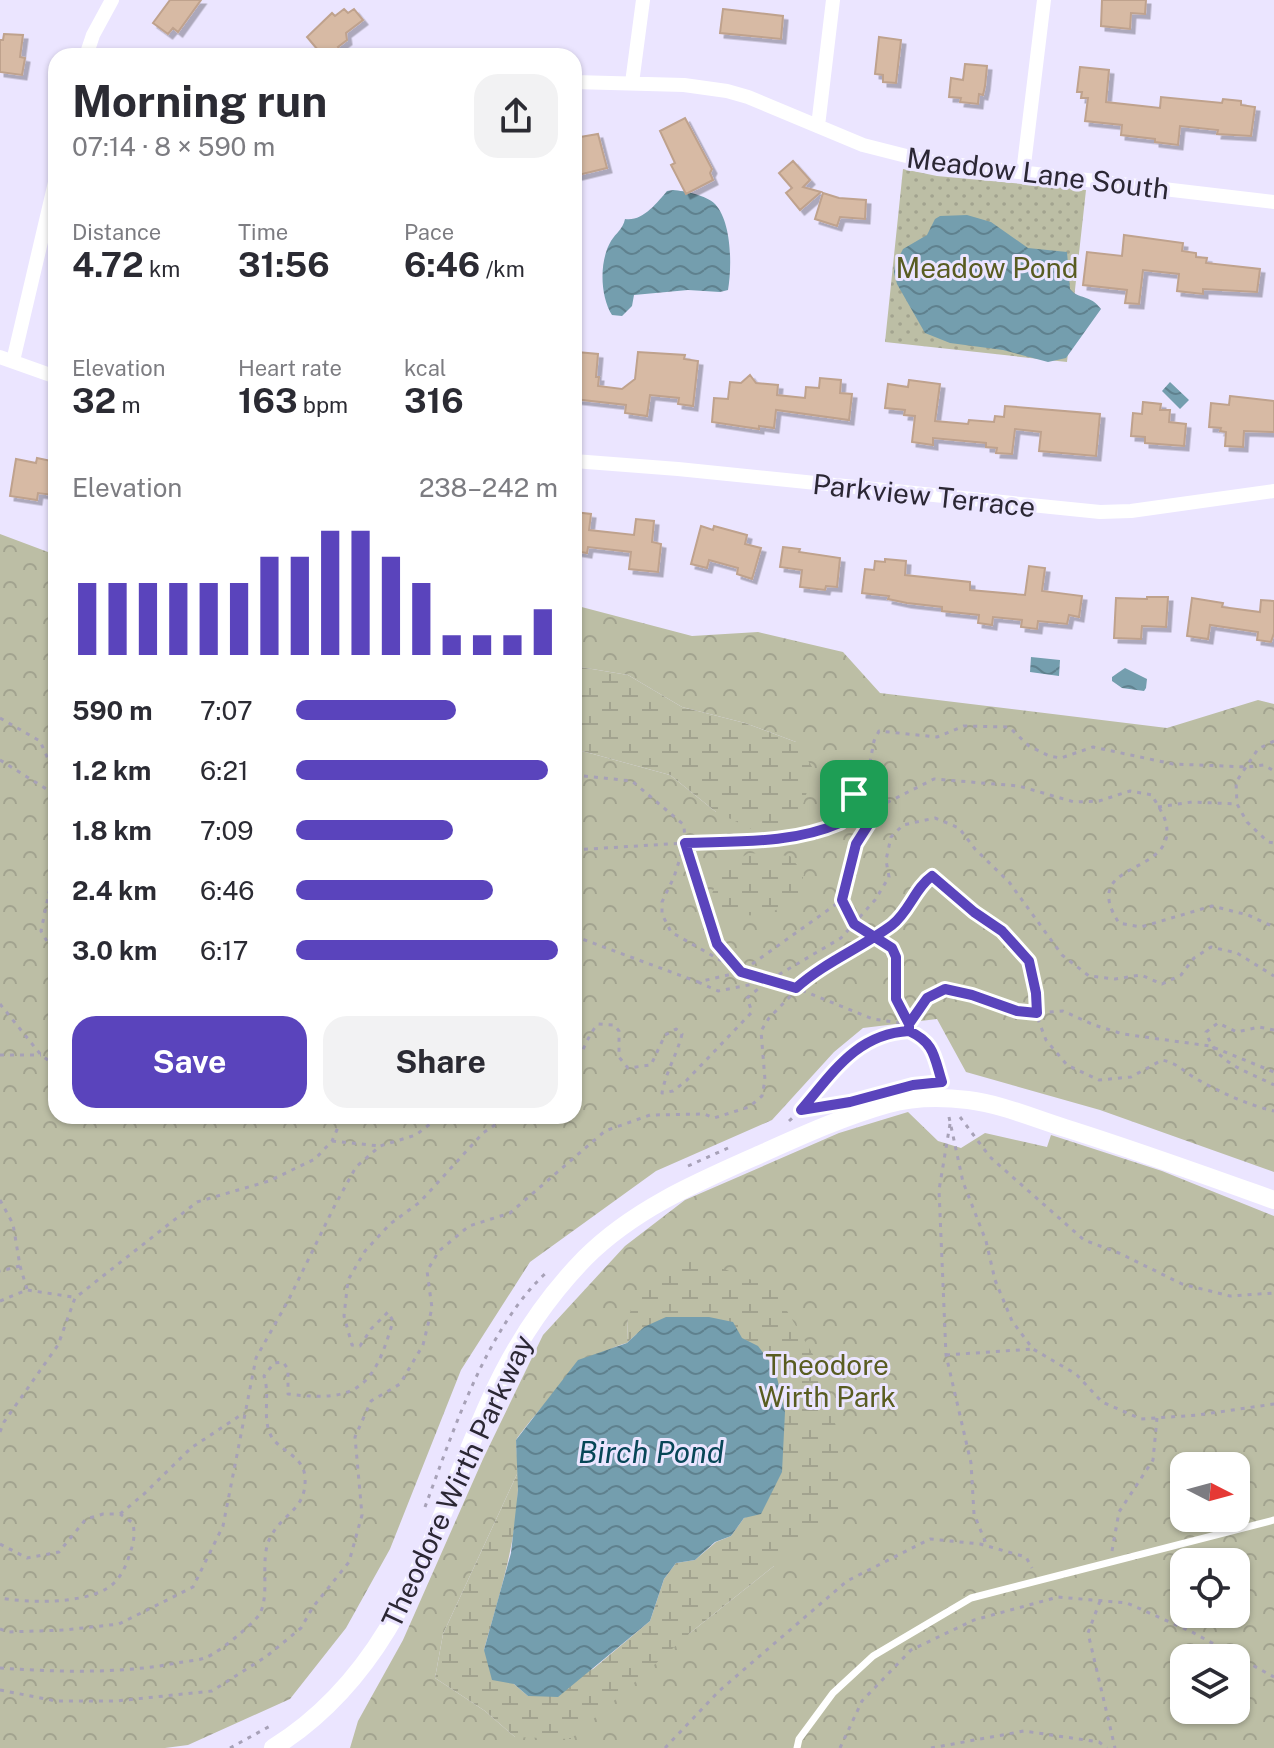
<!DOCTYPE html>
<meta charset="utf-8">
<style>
:root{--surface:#fff;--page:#f2f2f3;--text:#2b2b33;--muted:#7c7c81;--accent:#5a44bc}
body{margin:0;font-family:"Public Sans",sans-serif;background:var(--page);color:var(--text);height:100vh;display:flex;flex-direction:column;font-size:30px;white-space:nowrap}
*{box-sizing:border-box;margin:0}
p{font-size:26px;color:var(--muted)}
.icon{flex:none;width:44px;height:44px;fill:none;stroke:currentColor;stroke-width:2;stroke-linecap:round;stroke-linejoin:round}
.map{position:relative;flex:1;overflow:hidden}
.drawer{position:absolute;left:48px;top:48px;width:534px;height:1076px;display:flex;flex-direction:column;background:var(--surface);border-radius:24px;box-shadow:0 2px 6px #0004}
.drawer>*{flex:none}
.needle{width:52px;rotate:96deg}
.buttons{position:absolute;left:1170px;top:1452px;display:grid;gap:16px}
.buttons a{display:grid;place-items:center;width:80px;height:80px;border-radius:16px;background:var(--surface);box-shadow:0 2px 6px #0004;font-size:40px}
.pin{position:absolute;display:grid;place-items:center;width:68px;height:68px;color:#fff;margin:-34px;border-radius:16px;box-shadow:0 4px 12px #0006}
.round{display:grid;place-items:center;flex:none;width:84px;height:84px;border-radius:24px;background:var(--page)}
.overview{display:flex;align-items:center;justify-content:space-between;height:136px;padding:0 24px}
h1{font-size:44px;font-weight:700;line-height:60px}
.metrics{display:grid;grid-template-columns:repeat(3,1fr);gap:12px;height:136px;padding:8px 24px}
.metrics div{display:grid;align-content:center}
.metrics b{font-size:34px;font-weight:700}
.metrics small{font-size:22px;font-weight:400}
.metrics p{font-size:22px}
.chart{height:224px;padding:16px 24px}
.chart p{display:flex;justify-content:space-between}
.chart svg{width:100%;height:144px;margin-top:8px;stroke:var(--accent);stroke-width:6}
.primary-button{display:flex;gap:16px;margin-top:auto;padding:16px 24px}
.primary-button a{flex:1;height:92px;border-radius:24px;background:var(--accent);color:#fff;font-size:32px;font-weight:700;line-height:92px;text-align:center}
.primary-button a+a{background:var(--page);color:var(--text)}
ul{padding:0 24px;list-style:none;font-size:26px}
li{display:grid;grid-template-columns:128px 96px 1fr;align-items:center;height:60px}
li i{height:20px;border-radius:10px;background:var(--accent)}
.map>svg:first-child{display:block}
</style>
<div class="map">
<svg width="1274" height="1748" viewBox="0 0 1274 1748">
<defs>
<pattern id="grass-dots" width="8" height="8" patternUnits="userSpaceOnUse" patternTransform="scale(2)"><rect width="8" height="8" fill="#bcbea5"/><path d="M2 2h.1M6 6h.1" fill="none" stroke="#a2a38f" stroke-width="1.8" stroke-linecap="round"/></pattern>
<pattern id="forest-crowns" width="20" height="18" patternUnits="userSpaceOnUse" patternTransform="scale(2)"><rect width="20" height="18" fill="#bcbea5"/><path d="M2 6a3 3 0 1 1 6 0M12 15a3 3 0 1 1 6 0" fill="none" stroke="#a2a38f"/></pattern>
<pattern id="wetland-marsh" width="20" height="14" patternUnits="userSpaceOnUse" patternTransform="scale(2)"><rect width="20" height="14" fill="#bcbea5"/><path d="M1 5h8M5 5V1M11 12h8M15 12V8" fill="none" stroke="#a2a38f"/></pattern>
<pattern id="water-waves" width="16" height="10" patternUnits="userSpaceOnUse" patternTransform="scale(2)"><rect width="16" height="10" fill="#749eae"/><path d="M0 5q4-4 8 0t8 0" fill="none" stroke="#5f818e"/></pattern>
<filter id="shadow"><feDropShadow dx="4.5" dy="4.5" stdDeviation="0" flood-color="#0004"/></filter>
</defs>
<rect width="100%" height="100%" fill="#ebe5ff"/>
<!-- grass -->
<path fill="url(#grass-dots)" d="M903,169l34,7 149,14 -19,172 -182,-20z"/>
<!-- forest -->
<path fill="url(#forest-crowns)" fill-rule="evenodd" d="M0,534l56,21v561h518v-364l8,-1 88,24 46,37 80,-70 -51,-19 -63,-16 -54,-32 -54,-9v-61l118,31 66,-4 85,20 37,41 287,35 91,-28 16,4v468l-174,-62 -134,-38 -29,-53 -74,9 -29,24 -62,68 -116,51 -126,91 -69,108 -71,179 -44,79 -56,71 -102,46 -23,3h-165z
M908,1112l30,29 23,7 24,-15 62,14 4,-12 111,36 112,45v532h-924l8,-27 45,-81 80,-181 60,-124 82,-89 60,-46 154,-67zM628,1318l146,248 -84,67 -175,104 -30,-26 -50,-33 8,-44 75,-162 -2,-32c24,-33 71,-88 111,-97zM1184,1466h52v52h-52zM1184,1562h52v52h-52zM1184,1658h52v52h-52z"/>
<!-- wetland -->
<path fill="url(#wetland-marsh)" d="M574,666l54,9 54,32 63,16 51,19 18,28 -18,56 -38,6 -42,-20 -46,-37 -88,-24 -8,1z
M749,853l41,3 14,18 -8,25 -31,17 -43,-2 -11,-17 9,-27z
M697,1258l77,31 41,69 28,91 -4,59 -65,58 -84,67 -119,106 -56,-2 -30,-26 -50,-33 8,-44 75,-162c2,61 -18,120 -34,178l30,34 14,12 65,-27 57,-48 14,-42 12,-16 19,-3 21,-18 15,-6 13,-18 17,-5 21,-41 -4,-84 -3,-19 -17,-23 -16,-8 -98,-11 -17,16 1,-25 10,-28z"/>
<!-- water -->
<path fill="url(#water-waves)" d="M673,190c12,1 33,5 42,14 17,18 17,63 13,86l-8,2 -32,-2 -54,5 -2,11 -10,10 -10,-1c-12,-19 -13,-54 -1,-74 5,-8 12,-12 14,-22 17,3 32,-16 42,-28z
M967,215l24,7 37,26 39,4 3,37c9,11 20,5 31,20l-35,49 -18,4 -45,-12 -53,-7 -25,-10 -28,-49 -3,-11 1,-8 8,-16 24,-14 8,-16 5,-3z
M1170,382l19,18 -9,9 -18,-18z
M1031,657l29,3 -1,16 -29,-4z
M1125,668l22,11 -1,9 -2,3 -22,-3 -10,-7v-4z
M666,1317h43l24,5 9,16 16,8 17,23 10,43 -3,60 -21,42 -17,4 -13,18 -16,6 -20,18 -19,3 -12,16 -14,42 -92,76 -30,-1 -14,-12 -22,-4 -8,-30 27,-97 7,-63 -2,-50 62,-80 49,-17 17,-16z"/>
<!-- building -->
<path fill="#d7baa4" stroke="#bfa28d" stroke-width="2" filter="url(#shadow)" d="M170,0h31l-23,32 -5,-4 -5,6 -15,-11z
M1102,0h44l-1,14 -14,-1 -1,16 -29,-3z
M344,9l4,4 6,-4 9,11 -17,13 1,7 -9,7 7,9h-22l-16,-19 25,-24 3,3z
M723,9l60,7 -2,23 -61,-6z
M4,34l19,1 -3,22 5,1 -3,17 -22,-3v-32h3z
M879,37l22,3 -5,43 -13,-1v-7l-8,-1z
M965,64l22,2 -2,20 -2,9 -4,-1 -1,10 -18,-2 1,-4 -12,-1 2,-19 12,2z
M1080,67l29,3 -3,32 54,6 1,-11 61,6 1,-4 18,2v4l14,2 -4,29 -34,-2 1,-4 -38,-4 -2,19 -23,-3v-3l-34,-4 1,-10 -37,-4 3,-23h-7l1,-6h-5z
M685,118l27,51 -2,4 3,7 -27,14 -15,-29 4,-2 -15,-32z
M598,134l9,34 -33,8v-38z
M793,161l17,19 -7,7 18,5 -21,18 -14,-17 6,-5 -13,-15z
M823,193l16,5 27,2 -1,19 -25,-2 -3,9 -22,-7z
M1124,235l59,8 -1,8 14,2v4l11,1 -1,5 54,6 -3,23 -54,-3v5l-26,-3 2,-17 -36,-4 -4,34 -14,-1 2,-13 -44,-5 4,-33 35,4z
M577,352l21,2 -2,23h3l-1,9 24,3 13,-10 3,-27 47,3 -1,4 14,2 -5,45 -15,-2 1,-6 -29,-3 -3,21 -22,-3 1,-8 -52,-6v-39l2,1z
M750,375l6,8 22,2 -1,10 28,3 1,-11 13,1 1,-10 21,2 -1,13 12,1 -3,26 -73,-10 -2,18 -15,-2v3l-47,-7 2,-24 14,1 2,-17 11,1z
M909,380l31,4 -5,37 33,3 1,-4 25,2 1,-6 9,1 1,-11 95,8 -4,42 -57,-5 2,-19 -26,-3 -3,25 -16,-1 1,-5 -11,-1v-4l-53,-5v7l-21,-3 3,-26 -11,-1 1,-5 -20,-2 3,-24 20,3z
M1230,396l44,5v31l-30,-1 -1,16 -18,-1 1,-14 -6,-1 1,-3 -12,-1 2,-24 18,2z
M1143,402l18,2 -1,6h10l-1,12 17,2 -2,22 -39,-3v-6l-14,-1 2,-23 9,1z
M37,458l19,4v23l-3,10 -15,-2 -1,7 -27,-4 6,-37 20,4z
M574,512l17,2 -2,16 45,5 2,-16 18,2 -2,21 9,2 -3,28 -29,-3 2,-17 -43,-5 -1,6 -13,-2z
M701,526l12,4 1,-4 33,9 -2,9 16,4 -9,31 -15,-5 1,-6 -29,-8 -2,8 -16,-4z
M783,547l17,2 -1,3 41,6 -3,29 -11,-1 -1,4 -25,-3 2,-17 -22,-3z
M885,559l21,2 -1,14 65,7v8l55,5 4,-29 16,2 -3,23 40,5 -3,21 -10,-2 -2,9 -29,-3 -1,8 -16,-2 1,-7 -29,-3 -1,8 -14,-2 1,-8 -37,-4v-4l-35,-4 -19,-4 1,-3 -27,-3 3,-24 9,1 1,-9 10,1z
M1147,597h21l-2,30 -24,-1 -1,13 -27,-1 2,-40 31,1z
M1192,598l31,5 -1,4 38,5 1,-12 13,1v32l-3,9 -14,-2 1,-8 -48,-7 -2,14 -21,-3z"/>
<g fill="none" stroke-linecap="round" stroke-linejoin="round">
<!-- path -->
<path stroke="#a7a1b7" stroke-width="3" stroke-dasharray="4 6" stroke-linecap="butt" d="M0,718l40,23 16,36
M1274,741l-16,8 -22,33 1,22 10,18 21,20 6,1
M0,760l56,35
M574,775l58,6 52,44 1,18 99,-4 32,-6 24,-10 30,-1 -16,-28 14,-21 6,-32 5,-10 58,6 27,-11 45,1 20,19 20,10 12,2 32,-11 80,17 75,3 16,-2 10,6
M1158,807l34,-5 45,2
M56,820l-3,53 -12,58 15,26
M840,823l14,-29
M685,843l-11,34 -12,25v12l9,18 70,40 55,16 77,31 35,5
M686,845l31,99 21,25
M574,850l111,-7
M843,902l11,22 38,24 4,9v42l13,25v7
M574,936l124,46 43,-10 101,-72 14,-56 14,-22 18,-20 46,-23 85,7 55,16 25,-1 31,-10 22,4c4,8 12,19 14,28 12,54 -89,36 -47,100l22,4 71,-21 36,9 26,12
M698,982l20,9 46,-9
M0,1004l41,51 15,11
M909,1024l18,-26 18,-9 27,6 45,16 20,2 26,-2 31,14 29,9 87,12 64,26
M1274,1030l-15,-3 -22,5 -19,-9 -12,9c10,32 41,39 68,53
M0,1055h41
M574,1067c9,-14 13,-31 24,-43l16,1 5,6v26l9,11 23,-3 14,-30 11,-6 6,5c-5,21 -16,37 -20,59l11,-2 13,-10 66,-69 -5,-14 21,-17 73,-43 34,-38 14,-23 -3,-17 5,-23 12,-12 32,-7 24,10 16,21 34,33 53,73 27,21 26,3 26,-4 21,9 19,-9 13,-17 17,-11 26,6 37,23
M801,1110c16,-19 31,-40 49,-56 20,-17 64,-38 81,-7 6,10 8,24 11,35
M949,1117l14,65 23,59 9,39 17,41 21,28 43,25 26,28 39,17 57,-4 76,-11
M960,1117l30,40 94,83 35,13 63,31 48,12 44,-3
M789,1121l12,-11 24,-4
M950,1124l-11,66 7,165 25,108 3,51 13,32
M332,1141l48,5
M688,1166l40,-18
M0,1200l13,24 7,42 -20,5
M20,1266l7,23
M0,1301l27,-11 46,7
M946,1355l87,-6
M0,1432l4,-10 54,-77 17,-47 122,-96 72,-21 46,-22 17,-18 11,-25
M425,1507c28,-75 62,-181 123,-236
M120,1514l24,-20 47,-46 53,-35
M0,1544l27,14 32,-6 27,-33 17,-5h17l13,9c2,12 1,19 -3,30 -4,14 -11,29 -24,36 -27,15 -77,14 -106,9
M1112,1551l7,-39 34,-52 4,-42
M1100,1601l-12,32 27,115
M0,1629l8,3 56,-2 55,-6 74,-37 30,-61 33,-168 33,-59 45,-92 22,-40 24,-21 36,-11 24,-19
M0,1668c58,4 119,6 177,-5 9,-2 21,-2 30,-6 12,-5 44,-31 52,-42 12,-19 0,-56 11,-77 13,-26 37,-28 35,-61 -2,-24 -30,-26 -36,-46 -6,-17 1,-37 -5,-55l10,-13 9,-1 5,7v25c70,9 86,-7 105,-73l-5,-9 -17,17 -11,17 -8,-1 -8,-29 4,-36 17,-29 25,-27 30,-22 63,-69 25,-17
M0,1690l56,11h60l96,-10 55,-35 34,-28 12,-21 36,-45 13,-47 -7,-78 16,-36 29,-17 23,-39 9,-37 -5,-37 12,-20 30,-25 41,-13 95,-82 45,-16 54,-1 10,4 35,-11 13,-11 3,-16 -4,-49 8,-13 48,-49 78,-47 29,-40 8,-6 42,36 28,19 27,30 10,61 7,18 21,25 32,15 32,-3 31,-17c15,3 20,10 33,18 24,14 53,27 79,33
M230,1748l42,-23
M665,1748l54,-57 128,-110 83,-42 50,5 46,13 6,11
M840,1748l22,-47 49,-51 63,-30 84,-23 69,6 65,29 82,45
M931,1748l93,-17 75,11 8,6"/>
<!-- service -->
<path stroke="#fff" stroke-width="7" d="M797,1748l2,-9 34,-46 40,-37 98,-58 303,-78"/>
<!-- minor -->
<path stroke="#fff" stroke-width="14" d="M86,56l7,-21 19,-35
M574,82l110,3 43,6 21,6 115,48 63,16 348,41
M632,83l11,-83
M818,126l15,-126
M1023,173l21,-173
M0,357l56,20
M13,361l43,-183
M574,461l104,8 422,43 31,-1 143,-20"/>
<!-- tertiary -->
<path stroke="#fff" stroke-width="18" d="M273,1748c128,-80 158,-217 216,-346 23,-52 56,-103 96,-144 50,-50 115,-77 178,-105 40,-18 82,-37 125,-49 25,-7 55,-7 80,-4 33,4 65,18 97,28 70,22 139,47 209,72"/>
</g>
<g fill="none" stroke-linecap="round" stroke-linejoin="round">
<defs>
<path id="route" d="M854,794l16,28 -14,22 -14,56 12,24 38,24 4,9v42l13,25v7c26,12 25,26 33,51l-29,3 -63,17 -49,8c32,-37 55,-76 108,-79v-7l18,-26 18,-9 27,6 45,16 20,2 -1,-20 -7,-32 -27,-30 -28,-19 -42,-36c-17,12 -23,36 -40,49 -31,23 -67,37 -96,63l-55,-16 -24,-28 -32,-101c53,-2 107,1 155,-20l14,-29"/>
</defs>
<!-- route casing -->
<use href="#route" stroke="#fff" stroke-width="16"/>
<!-- route -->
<use href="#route" stroke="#5a44bc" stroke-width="10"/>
</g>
<g text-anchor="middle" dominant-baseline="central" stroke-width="6" stroke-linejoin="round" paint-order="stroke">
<!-- street labels -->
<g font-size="28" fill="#2b2734" stroke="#ebe5ff">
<text transform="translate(1038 173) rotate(7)">Meadow Lane South</text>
<text transform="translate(924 495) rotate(6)">Parkview Terrace</text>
<text transform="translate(457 1481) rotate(-65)">Theodore Wirth Parkway</text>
</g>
<!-- park labels -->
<g font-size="28" fill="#595c21" stroke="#ebe5ff">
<text x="987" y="267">Meadow Pond</text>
<text x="827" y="1364">Theodore<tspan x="827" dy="32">Wirth Park</tspan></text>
</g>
<!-- water labels -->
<g font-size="30" font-style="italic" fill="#074657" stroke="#ebe5ff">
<text x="651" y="1452">Birch Pond</text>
</g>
</g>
</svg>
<div class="buttons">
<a><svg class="needle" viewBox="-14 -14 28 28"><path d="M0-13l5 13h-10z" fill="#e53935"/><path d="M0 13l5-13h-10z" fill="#7c7c81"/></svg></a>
<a><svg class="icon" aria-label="locate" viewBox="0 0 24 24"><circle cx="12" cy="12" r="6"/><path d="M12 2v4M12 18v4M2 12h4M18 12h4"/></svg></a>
<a><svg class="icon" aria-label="layers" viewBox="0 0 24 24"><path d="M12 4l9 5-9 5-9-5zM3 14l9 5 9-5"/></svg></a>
</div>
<div class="pin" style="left:854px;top:794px;background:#1e9e55"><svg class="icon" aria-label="arrive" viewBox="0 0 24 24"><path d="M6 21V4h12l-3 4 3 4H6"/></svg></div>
<section class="drawer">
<div class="overview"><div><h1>Morning run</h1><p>07:14 · 8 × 590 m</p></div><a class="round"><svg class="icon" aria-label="share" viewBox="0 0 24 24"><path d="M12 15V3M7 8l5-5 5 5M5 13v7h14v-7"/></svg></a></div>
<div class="metrics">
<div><p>Distance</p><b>4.72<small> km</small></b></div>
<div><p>Time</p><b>31:56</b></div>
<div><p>Pace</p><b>6:46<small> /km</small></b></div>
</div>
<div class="metrics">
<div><p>Elevation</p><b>32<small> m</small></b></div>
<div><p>Heart rate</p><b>163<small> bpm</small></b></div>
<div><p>kcal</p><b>316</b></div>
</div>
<div class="chart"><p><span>Elevation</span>238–242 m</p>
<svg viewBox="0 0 160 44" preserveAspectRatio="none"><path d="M5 44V22M15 44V22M25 44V22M35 44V22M45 44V22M55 44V22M65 44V14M75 44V14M85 44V6M95 44V6M105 44V14M115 44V22M125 44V38M135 44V38M145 44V38M155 44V30"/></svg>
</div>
<ul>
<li><b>590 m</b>7:07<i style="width:61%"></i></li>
<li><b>1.2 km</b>6:21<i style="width:96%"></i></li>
<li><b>1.8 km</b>7:09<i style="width:60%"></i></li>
<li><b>2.4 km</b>6:46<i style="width:75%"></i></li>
<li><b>3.0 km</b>6:17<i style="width:100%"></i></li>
</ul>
<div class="primary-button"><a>Save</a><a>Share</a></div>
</section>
</div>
